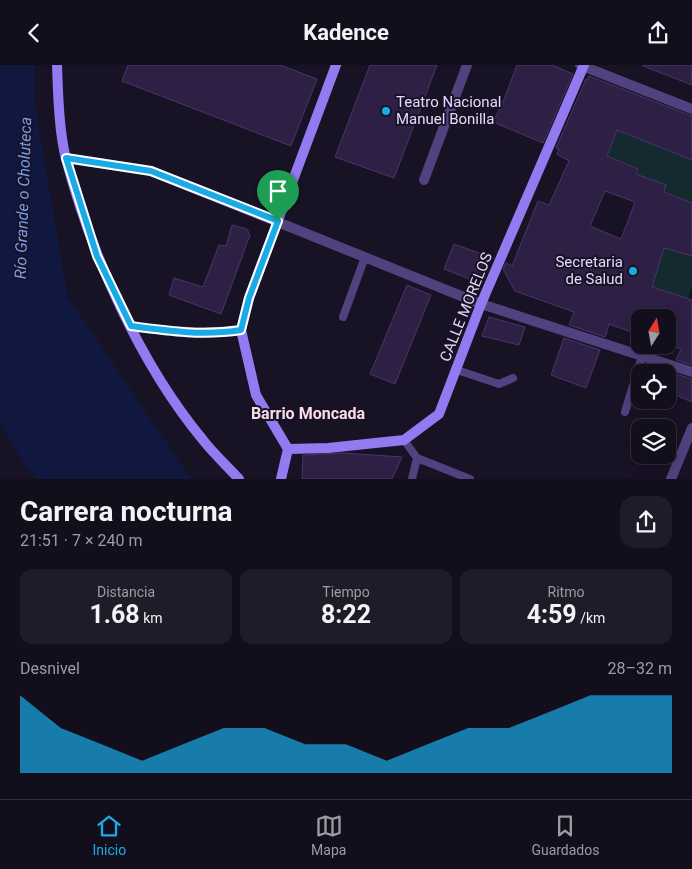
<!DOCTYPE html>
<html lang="es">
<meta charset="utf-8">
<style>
:root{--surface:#120e1c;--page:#1f1c29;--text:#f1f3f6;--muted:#9c9ca3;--line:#312e3b;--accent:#1aabe6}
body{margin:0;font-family:Roboto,sans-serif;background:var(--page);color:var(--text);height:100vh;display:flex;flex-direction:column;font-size:19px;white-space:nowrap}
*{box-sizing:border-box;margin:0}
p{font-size:16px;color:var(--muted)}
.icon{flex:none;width:28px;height:28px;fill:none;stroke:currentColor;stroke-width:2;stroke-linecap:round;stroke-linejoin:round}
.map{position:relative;height:414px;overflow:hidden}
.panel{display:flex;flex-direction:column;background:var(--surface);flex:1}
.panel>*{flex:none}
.needle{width:32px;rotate:11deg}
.fabs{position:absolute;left:631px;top:244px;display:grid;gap:10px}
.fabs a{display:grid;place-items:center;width:45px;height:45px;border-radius:10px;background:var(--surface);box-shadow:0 2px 12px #0003,0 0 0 1px var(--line);font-size:25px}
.pin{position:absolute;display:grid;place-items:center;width:42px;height:42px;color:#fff;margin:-51px -21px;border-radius:50% 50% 50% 0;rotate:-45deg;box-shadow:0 0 5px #0007}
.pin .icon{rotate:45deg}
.round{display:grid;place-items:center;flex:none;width:52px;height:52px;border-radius:15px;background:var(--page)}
.headline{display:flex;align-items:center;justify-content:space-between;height:85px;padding:0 20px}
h1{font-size:28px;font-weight:700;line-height:38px}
.figures{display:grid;grid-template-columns:repeat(3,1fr);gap:8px;height:85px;padding:5px 20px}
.figures div{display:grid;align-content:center;border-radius:12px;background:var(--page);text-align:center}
.figures b{font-size:25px;font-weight:700}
.figures small{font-size:14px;font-weight:400}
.figures p{font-size:14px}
.chart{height:140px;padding:10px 20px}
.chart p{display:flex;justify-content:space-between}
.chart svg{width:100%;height:90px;margin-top:5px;fill:var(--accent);opacity:.7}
header{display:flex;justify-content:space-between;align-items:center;height:65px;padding:0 20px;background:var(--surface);font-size:22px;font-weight:700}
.menu{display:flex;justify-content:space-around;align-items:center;height:70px;border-top:1px solid var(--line);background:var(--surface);font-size:14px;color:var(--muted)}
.menu a{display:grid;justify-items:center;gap:2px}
.menu .on{color:var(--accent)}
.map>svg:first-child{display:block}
</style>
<header><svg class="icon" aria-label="back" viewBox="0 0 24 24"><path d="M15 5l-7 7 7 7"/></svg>Kadence<svg class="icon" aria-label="share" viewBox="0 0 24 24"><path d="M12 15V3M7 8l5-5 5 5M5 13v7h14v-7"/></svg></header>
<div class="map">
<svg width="692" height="414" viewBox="0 0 692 414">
<rect width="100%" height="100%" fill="#181225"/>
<!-- green -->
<path fill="#152a2e" d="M617,65l75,30v43l-28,-11 2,-7 -21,-8 -19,22 12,-30 -31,-13z
M664,183l28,8v30l-4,13 -36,-12z"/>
<!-- water -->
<path fill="#10183f" d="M0,0h35l-1,34 34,198 123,182h-153l-13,-14 -25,-41z"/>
<!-- building -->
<path fill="#2e2044" stroke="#4a346d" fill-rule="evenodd" d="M128,0h152l37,14 -26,67 -169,-65z
M370,0h67l-43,113 -59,-21z
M517,0h35l21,9 -30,69 -50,-21 10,-20z
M643,0h49v20l-49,-19z
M589,11l103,40v44l-75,-30 -10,26 31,13 -2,5 30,11 -2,7 28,11v53l-28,-8 -12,39 40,13v65l-16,-5 5,-11 -13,-5v-27h-28v18l-31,-11 -4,13 -36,-12 5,-13 -59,-21 -12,-22 3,-6 6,3 26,-65 11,4 20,-44 -12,-7 2,-5 -3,-1 30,-69 2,1zM605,126l30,11 -14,37 -31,-13z
M232,160l15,4 3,6 -29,79 -52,-19 5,-17 29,9 16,-42 7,1z
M454,179l36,13 -7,20 -6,3h-5l-28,-11z
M407,220l24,10 -36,89 -25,-10z
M489,252l36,10 -6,18 -37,-9z
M564,273l36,12 -14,38 -35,-13z
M670,307l22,7v23l-24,-10v-13z
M342,388l60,4 -10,22h-90l1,-24z"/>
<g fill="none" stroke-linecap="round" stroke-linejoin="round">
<!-- lane -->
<path stroke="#50427e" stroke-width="8" d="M343,252l22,-60
M457,305l42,14 14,-6
M625,347l17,-56
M404,375l13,18 -5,21
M417,393l53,21"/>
<!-- street -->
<path stroke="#50427e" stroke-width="10" d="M580,0l112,44
M66,93l85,13 330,133 211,68
M424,115l43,-115
M131,261c37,5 72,9 110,4
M671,414l21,-51"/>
<!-- secondary -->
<path stroke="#947af1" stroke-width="10" d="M57,0c1,28 2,67 9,94 25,95 74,205 137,281 11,14 24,26 36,39
M288,384l40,-1 76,-8 35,-26 42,-110 103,-239
M288,384l-32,-54 -15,-65 8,-32 87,-233
M281,414l7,-30"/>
</g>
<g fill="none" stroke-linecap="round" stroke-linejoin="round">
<defs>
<path id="route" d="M66,93l85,13 127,50 -29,77 -8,32c-38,6 -73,1 -110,-4l-34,-70z"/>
</defs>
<!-- route casing -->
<use href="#route" stroke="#fff" stroke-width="10"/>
<!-- route -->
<use href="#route" stroke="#1aabe6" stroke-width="6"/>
</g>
<!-- markers -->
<g fill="#1aabe6" stroke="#181225" stroke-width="2">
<circle cx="386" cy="46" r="5"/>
<circle cx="633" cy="206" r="5"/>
</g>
<g text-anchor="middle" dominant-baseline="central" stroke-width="4" stroke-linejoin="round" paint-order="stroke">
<!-- poi labels -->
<g font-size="15" fill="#e3d9fb" stroke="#181225" text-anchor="start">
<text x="396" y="37">Teatro Nacional<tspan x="396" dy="17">Manuel Bonilla</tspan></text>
<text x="623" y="197" text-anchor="end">Secretaria<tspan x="623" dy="17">de Salud</tspan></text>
</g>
<!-- street labels -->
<g font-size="15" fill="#e3d9fb" stroke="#181225">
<text transform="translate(466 242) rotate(-68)">CALLE MORELOS</text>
</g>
<!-- water labels -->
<g font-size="16" font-style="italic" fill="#729ef0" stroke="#181225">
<text transform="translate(23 133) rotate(-88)">Río Grande o Choluteca</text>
</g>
<!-- neighbourhood labels -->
<g font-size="16" font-weight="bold" fill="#fbdbe9" stroke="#181225">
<text x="308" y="348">Barrio Moncada</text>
</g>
</g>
</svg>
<div class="fabs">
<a><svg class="needle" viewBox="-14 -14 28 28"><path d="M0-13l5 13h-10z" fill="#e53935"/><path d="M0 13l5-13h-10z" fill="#9c9ca3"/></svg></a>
<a><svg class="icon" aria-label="locate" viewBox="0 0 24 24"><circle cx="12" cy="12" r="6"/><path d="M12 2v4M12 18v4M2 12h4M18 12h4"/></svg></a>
<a><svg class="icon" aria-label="layers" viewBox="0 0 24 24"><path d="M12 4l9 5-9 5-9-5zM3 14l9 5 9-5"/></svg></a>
</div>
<div class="pin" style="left:278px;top:156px;background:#1e9e55"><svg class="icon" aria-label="arrive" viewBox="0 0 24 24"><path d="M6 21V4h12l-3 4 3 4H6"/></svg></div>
</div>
<section class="panel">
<div class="headline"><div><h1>Carrera nocturna</h1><p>21:51 · 7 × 240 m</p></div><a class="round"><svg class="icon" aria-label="share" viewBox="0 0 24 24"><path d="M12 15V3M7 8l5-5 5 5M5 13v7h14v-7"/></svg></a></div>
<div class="figures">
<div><p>Distancia</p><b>1.68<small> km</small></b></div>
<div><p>Tiempo</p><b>8:22</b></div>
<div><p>Ritmo</p><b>4:59<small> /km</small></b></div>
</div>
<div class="chart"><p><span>Desnivel</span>28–32 m</p>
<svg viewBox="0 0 160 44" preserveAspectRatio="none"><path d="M0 44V6L10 22L20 30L30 38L40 30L50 22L60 22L70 30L80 30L90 38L100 30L110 22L120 22L130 14L140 6L150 6L160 6V44z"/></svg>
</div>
</section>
<nav class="menu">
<a class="on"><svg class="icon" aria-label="home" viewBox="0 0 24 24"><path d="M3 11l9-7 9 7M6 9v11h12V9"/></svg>Inicio</a>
<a><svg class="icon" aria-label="map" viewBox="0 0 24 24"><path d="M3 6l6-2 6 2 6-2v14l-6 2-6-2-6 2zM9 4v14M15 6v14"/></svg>Mapa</a>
<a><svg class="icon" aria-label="saved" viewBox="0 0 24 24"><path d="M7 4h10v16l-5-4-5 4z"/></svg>Guardados</a>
</nav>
